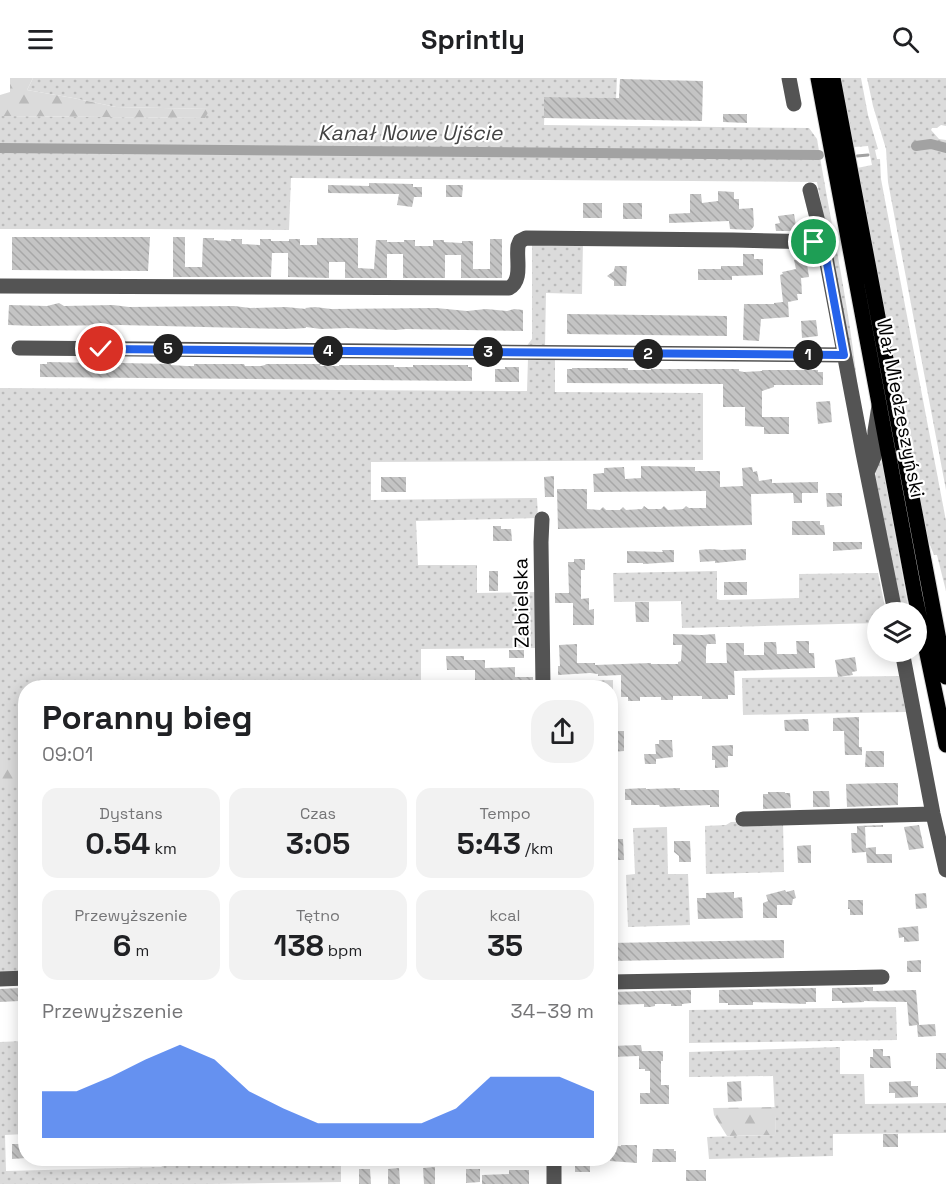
<!DOCTYPE html>
<html lang="pl">
<meta charset="utf-8">
<style>
:root{--surface:#fff;--page:#f2f2f2;--text:#202124;--muted:#757577;--accent:#2563eb}
body{margin:0;font-family:"Space Grotesk",sans-serif;background:var(--page);color:var(--text);height:100vh;display:flex;flex-direction:column;font-size:22px;white-space:nowrap}
*{box-sizing:border-box;margin:0}
p{font-size:20px;color:var(--muted)}
.icon{flex:none;width:33px;height:33px;fill:none;stroke:currentColor;stroke-width:2;stroke-linecap:round;stroke-linejoin:round}
.map{position:relative;flex:1;overflow:hidden}
.side{position:absolute;left:18px;top:602px;width:600px;height:486px;display:flex;flex-direction:column;background:var(--surface);border-radius:24px;box-shadow:0 3px 15px #0003}
.side>*{flex:none}
.controls{position:absolute;left:867px;top:524px;display:grid;gap:12px}
.controls a{display:grid;place-items:center;width:60px;height:60px;border-radius:50%;background:var(--surface);box-shadow:0 3px 15px #0003;font-size:30px}
.pin{position:absolute;display:grid;place-items:center;width:51px;height:51px;color:#fff;margin:-26px;border:3px solid #fff;border-radius:50%;box-shadow:0 2px 6px #0007}
.km{position:absolute;width:30px;height:30px;margin:-15px;border-radius:50%;background:#222;color:#fff;font-size:16px;line-height:30px;text-align:center}
.round{display:grid;place-items:center;flex:none;width:63px;height:63px;border-radius:24px;background:var(--page)}
.headline{display:flex;align-items:center;justify-content:space-between;height:102px;padding:0 24px}
h1{font-size:33px;font-weight:600;line-height:45px}
.metrics{display:grid;grid-template-columns:repeat(3,1fr);gap:9px;height:102px;padding:6px 24px}
.metrics div{display:grid;align-content:center;border-radius:15px;background:var(--page);text-align:center}
.metrics b{font-size:30px;font-weight:600}
.metrics small{font-size:16px;font-weight:400}
.metrics p{font-size:16px}
.chart{height:168px;padding:12px 24px}
.chart p{display:flex;justify-content:space-between}
.chart svg{width:100%;height:108px;margin-top:6px;fill:var(--accent);opacity:.7}
header{display:flex;justify-content:space-between;align-items:center;height:78px;padding:0 24px;background:var(--surface);font-size:27px;font-weight:600}
.map>svg:first-child{display:block}
</style>
<header><svg class="icon" aria-label="menu" viewBox="0 0 24 24"><path d="M4 6h16M4 12h16M4 18h16"/></svg>Sprintly<svg class="icon" aria-label="search" viewBox="0 0 24 24"><circle cx="10" cy="10" r="6"/><path d="M15 15l6 6"/></svg></header>
<div class="map">
<svg width="946" height="1106" viewBox="0 0 946 1106">
<defs>
<pattern id="grass-dots" width="8" height="8" patternUnits="userSpaceOnUse" patternTransform="scale(1.5)"><rect width="8" height="8" fill="#dbdbdb"/><path d="M2 2h.1M6 6h.1" fill="none" stroke="#bababa" stroke-width="1.8" stroke-linecap="round"/></pattern>
<pattern id="forest-firs" width="22" height="20" patternUnits="userSpaceOnUse" patternTransform="scale(1.5)"><rect width="22" height="20" fill="#dbdbdb"/><path d="M5 1l3.5 6h-7zM16 11l3.5 6h-7z" fill="#bababa"/></pattern>
<pattern id="building-back-hatch" width="6" height="6" patternUnits="userSpaceOnUse" patternTransform="scale(1.5)"><rect width="6" height="6" fill="#c4c4c4"/><path d="M-1 5l2 2M0 0l6 6M5-1l2 2" fill="none" stroke="#a7a7a7"/></pattern>
</defs>
<rect width="100%" height="100%" fill="#fff"/>
<!-- grass -->
<path fill="url(#grass-dots)" d="M33,0h584l-1,20 -71,-1 -1,28 265,3 8,11c14,87 34,174 42,262l-42,-219 -526,-4 -2,52 -140,-1h-149v-113l204,2 5,-9 -93,-2 -43,-9 -46,-8z
M840,0h21l7,37 10,34 -3,1 2,9h3l1,20 65,342v70l-9,-36h-3l-10,-25 -67,-362 15,-3 -4,-19 -14,1z
M867,0h79v48l-5,-1 -4,3h-5l-1,2 8,9 7,1v350l-58,-308 -2,-33 -13,-43z
M532,164h51l-1,52 -36,-1 -1,54h-19l6,-8z
M528,281h27v33l148,1v67l-332,2v38l166,-2 1,20 -122,3 2,44h59v28l62,-1 -1,56 -117,1v38h-395l-1,75h-25v-374l527,3z
M880,384l2,1 27,149h-9l-26,-132 4,-17z
M717,493v28l3,1 79,-2v-24l79,-1 8,39h-8l-1,11 -195,5 -1,-27 -67,1 -1,-29z
M899,598l7,36 -163,3 -1,-37z
M613,602v29h-2l-1,-22h-62v-5z
M0,708h25v186l-25,1z
M783,743l1,51 -78,2 -1,-48 21,-1 5,-3z
M667,749l1,47h20l2,51 -62,2 -2,-52 9,-1 -2,-46z
M896,929l1,33 -208,3v-33z
M25,963v93l-20,1 1,36 155,-4 15,-9h38v8l127,-2v18l-130,2h-211v-142z
M840,969v27h24l1,30 81,-1v30l-113,1v22l-124,3 -2,-22 69,-2 -3,-59 -84,1v-25z
M95,1080h68l-10,3 -58,1z
M366,1080h89v4l-89,2z"/>
<!-- forest -->
<path fill="url(#forest-firs)" d="M10,0h23l-6,12 46,8 43,9 94,2 -5,9 -205,-2v-21l10,-3z
M0,684h25v24h-25z
M775,1029l1,28 -49,1 -13,-21 -1,-7z"/>
<g fill="none" stroke-linecap="round" stroke-linejoin="round">
<!-- stream -->
<path stroke="#a2a2a2" stroke-width="3" d="M857,78l11,-1"/>
<!-- canal -->
<path stroke="#a2a2a2" stroke-width="10" d="M916,68l15,-2 15,4
M0,70l819,7"/>
</g>
<!-- building -->
<path fill="url(#building-back-hatch)" d="M620,1l83,2 -1,40 -158,-3v-21l75,1z
M723,36h24v9l-24,-1z
M369,105l44,1v3h9v10h-8l-2,10 -15,-2 2,-11 -71,-1v-8l41,1z
M446,107h17l-1,12h-16z
M718,113l16,1v7h5v10l14,-1 1,18 -3,4 -21,-1 -1,-8 -60,2v-9l21,-1v-19h11l1,9 16,-2z
M583,125h19v15h-19z
M623,125h19v16h-19z
M794,136l3,17h-21l-1,-7 5,-1 -2,-7z
M12,159h138l-2,34 -136,-1z
M173,159h12v30h17l1,-29h11v2l17,1v-2h11v5l18,1v-6h11v2h18v-2h11v6h17v-7h41v30l16,1 2,-29h11v2h17v-2h11v6h18v-6h11v2l18,1v-2h11v28h17v-30h12v39h-41v-23h-16v23h-42v-24h-16v24h-42v-16h-16v16l-41,-1v-24h-16l-1,24h-98z
M743,176h11v5h9v16l-31,1v4h-34v-11h23v-3h22z
M806,180l3,19 -8,1 1,16h-5l1,6 -10,2 1,15 -28,2 -2,22 -16,-1 1,-36h30v-1l9,-1 -3,-27 3,-1 -1,-2 14,-3 -2,-9z
M615,188h12l-1,20h-12v-5l-7,-5 7,-5z
M59,225l5,3 49,-1 16,2 105,-1 16,2 36,-1 20,2 -1,-1 10,-1 16,2 105,-1 31,3 19,-2 21,2 7,-2 9,1v21l-117,-2 -10,1 -49,-2 -26,1 -15,-2v1l-19,1 -167,-4 -85,1 -27,-1 1,-20 38,1z
M567,236l160,2v20l-160,-2z
M816,242l2,16 -16,2 -1,-17z
M47,284l50,1v2h24v-2l50,1v1l15,1h8v-2h50l1,2h16l4,-1 1,-1h55l-1,2h19v-1h55v2h19v-2h55v2h4v14l-432,-4v-13h7z
M505,289h14v15h-24v-13h10z
M572,290h56v2h23v-1h88v2l5,1 18,-1v-1h56v2h5v13h-49v2l-12,4v26h27v17h-25v-7l-19,-1v-19h-22v-23l-156,-1v-14h5z
M830,323l2,21 -14,2 -2,-22z
M641,388l54,1v4h25v16l23,-1 -1,-18 10,-1 1,5 4,-1 2,10 13,-2v4l46,-1v11h-16v10h-8l-1,-10 -42,1 1,31 -194,4 -1,-40h30v20l13,1 3,-3 3,3h14l3,-3 3,3 16,-1 2,-3 4,3h13l3,-3 4,4 15,-1 3,-3 3,2h17v-17l-112,1 -1,-18 11,-1v-5l20,-1 1,12 16,-1z
M554,398v21h-9l-1,-20z
M381,399h25v15h-25z
M826,415h16v13l-15,1z
M792,443h28v4h4l1,10h-33z
M493,448h8v3h10l1,12h-19z
M833,464h29v7l-29,2z
M710,471l12,1 24,-1v11l-31,3v-2l-15,1 -1,-12z
M662,472h12v12l-31,2v-1h-16v-12l36,1z
M574,481h11v11h-4v29l8,-1v12l5,-1v16h-21v-22h-18v-10h14l-1,-31h6z
M489,493h9v20h-9z
M724,504h23v13h-23z
M635,524h14v20h-13z
M673,556l29,1 13,-1 1,10h-9l-1,3v16h21l-1,-20h18v12h20v-13h12l1,12h20l-1,-13h13v12h5l1,15 -81,3 1,24h-7v4h-26v-3h-29v4h-12v-3h-21v4h-12v-4h-7v-22l-23,1v-2l-8,-1 -32,2v-9h2l-1,-21 18,-1v19h18v2l56,-2v1h27v-2l3,-1 1,-16h-9z
M509,572h15v8h-15z
M446,578h18v4h21v8l30,-1v10h18v8h-12v2l-46,-1v-16h-28z
M855,579l2,14 -5,1 1,3 -15,2 -3,-17z
M859,639v30h3v8h-17l-1,-24h-11v-13z
M808,641l1,12h-24l-1,-11z
M610,653h14v20l-13,1z
M659,662h13l1,17 -17,2v5h-11l-1,-10h12l-1,-10h4z
M733,667v11h-5v11l-13,1v-8h-3v-14z
M866,673h18v16h-19z
M885,705h13v22l-51,2 -1,-23z
M646,710v1l34,-1v2h39v17h-9v-2l-50,2 -1,-2h-28v-5h-6v-11z
M813,713h16l1,16h-17z
M768,714h17v1h5l1,15 -28,1v-15h5z
M883,747v2h-18l1,21 10,-1v7h16v9h-25l-1,-11 -14,1 -1,-20h6v-7z
M919,747l5,23 -15,2 -5,-23z
M610,761h13l1,21h-14z
M674,763h16l1,21h-12v-6l-5,-4z
M811,767v18h-13l-1,-17z
M785,812l1,2 8,-2 2,8 -3,1 -1,6h-15v13h-14v-15l5,-2 -2,-6z
M734,814v6l8,-1 1,21 -45,1 -1,-21h9v-5z
M926,815l1,15 -11,1 -1,-15z
M848,822h15v15h-13v-6h-2z
M918,848l1,15 -15,1v-5l-5,1 -1,-10z
M784,862v18l-174,3v-18z
M921,882v12h-14v-11z
M873,909v4l43,-1 3,35 16,-1 1,12 -18,1 -1,-12 -8,1 -2,-24 -43,-1v1l-22,1v-2h-10v-13z
M19,910v13l-19,1v-13z
M816,910v14h-10v2l-53,-2v3h-25v-2h-9v-13z
M691,912v13l-9,1v2h-11v-2h-16v2l-5,1h-6v-3l-34,1v-13z
M641,967l1,6h21v10h-2v24h8v19h-29v-11h10v-22h-5v-2h-6v-13l-29,1v-11z
M873,971h10v7h7l1,12h-21v-11h3z
M936,975h10v16h-10z
M741,1003l1,20 -14,1 -1,-20z
M911,1003v5h7v11l-23,1v-5h-6v-11z
M883,1056h15v13h-15z
M12,1066h14v14l-14,1z
M621,1067h16v18l-27,-2v-14l11,-1z
M653,1071h21v2h2v11h-24z
M575,1080h15v14h-15z
M435,1089v17h-11l-1,-16z
M399,1090l1,16h-12v-15z
M359,1091h11l1,15h-12z
M466,1091h14v13l-14,1z
M509,1092h20v14h-47v-9l27,-1z
M686,1092h20v11h-20z"/>
<g fill="none" stroke-linecap="round" stroke-linejoin="round">
<defs>
<path id="major" d="M818,0l97,518 31,149
M833,0l113,599"/>
</defs>
<!-- major casing -->
<use href="#major" stroke="#dbdbdb" stroke-width="17"/>
<!-- minor -->
<path stroke="#545454" stroke-width="15" d="M789,0l5,26
M810,112l13,52 40,211 32,159
M0,208l509,2c14,-7 7,-29 9,-42l2,-5 6,-3 207,2 90,2
M19,270l825,7
M867,395l7,-16 1,-26 4,-25
M542,441l-1,23 2,145
M902,573l31,163 13,56
M743,741l190,-5
M0,901l26,-1
M610,904l272,-5
M554,1080v26"/>
<!-- major -->
<use href="#major" stroke="#000" stroke-width="15"/>
</g>
<g fill="none" stroke-linecap="round" stroke-linejoin="round">
<defs>
<path id="route" d="M101,271l743,6 -21,-113h-9"/>
</defs>
<!-- route casing -->
<use href="#route" stroke="#fff" stroke-width="12"/>
<!-- route -->
<use href="#route" stroke="#2563eb" stroke-width="8"/>
</g>
<g text-anchor="middle" dominant-baseline="central" stroke-width="4.5" stroke-linejoin="round" paint-order="stroke">
<!-- street labels -->
<g font-size="20" fill="#000" stroke="#fff">
<text transform="translate(901 330) rotate(79)">Wał Miedzeszyński</text>
<text transform="translate(521 525) rotate(-91)">Zabielska</text>
</g>
<!-- water labels -->
<g font-size="21" font-style="italic" fill="#434343" stroke="#fff">
<text x="410" y="54">Kanał Nowe Ujście</text>
</g>
</g>
</svg>
<div class="controls">
<a><svg class="icon" aria-label="layers" viewBox="0 0 24 24"><path d="M12 4l9 5-9 5-9-5zM3 14l9 5 9-5"/></svg></a>
</div>
<div class="pin" style="left:814px;top:164px;background:#1e9e55"><svg class="icon" aria-label="arrive" viewBox="0 0 24 24"><path d="M6 21V4h12l-3 4 3 4H6"/></svg></div>
<div class="pin" style="left:101px;top:271px;background:#d93025"><svg class="icon" aria-label="check" viewBox="0 0 24 24"><path d="M5 12l5 5 9-10"/></svg></div>
<b class="km" style="left:808px;top:277px">1</b>
<b class="km" style="left:648px;top:276px">2</b>
<b class="km" style="left:488px;top:274px">3</b>
<b class="km" style="left:328px;top:273px">4</b>
<b class="km" style="left:168px;top:271px">5</b>
<section class="side">
<div class="headline"><div><h1>Poranny bieg</h1><p>09:01</p></div><a class="round"><svg class="icon" aria-label="share" viewBox="0 0 24 24"><path d="M12 15V3M7 8l5-5 5 5M5 13v7h14v-7"/></svg></a></div>
<div class="metrics">
<div><p>Dystans</p><b>0.54<small> km</small></b></div>
<div><p>Czas</p><b>3:05</b></div>
<div><p>Tempo</p><b>5:43<small> /km</small></b></div>
</div>
<div class="metrics">
<div><p>Przewyższenie</p><b>6<small> m</small></b></div>
<div><p>Tętno</p><b>138<small> bpm</small></b></div>
<div><p>kcal</p><b>35</b></div>
</div>
<div class="chart"><p><span>Przewyższenie</span>34–39 m</p>
<svg viewBox="0 0 160 44" preserveAspectRatio="none"><path d="M0 44V25L10 25L20 19L30 12L40 6L50 12L60 25L70 32L80 38L90 38L100 38L110 38L120 32L130 19L140 19L150 19L160 25V44z"/></svg>
</div>
</section>
</div>
